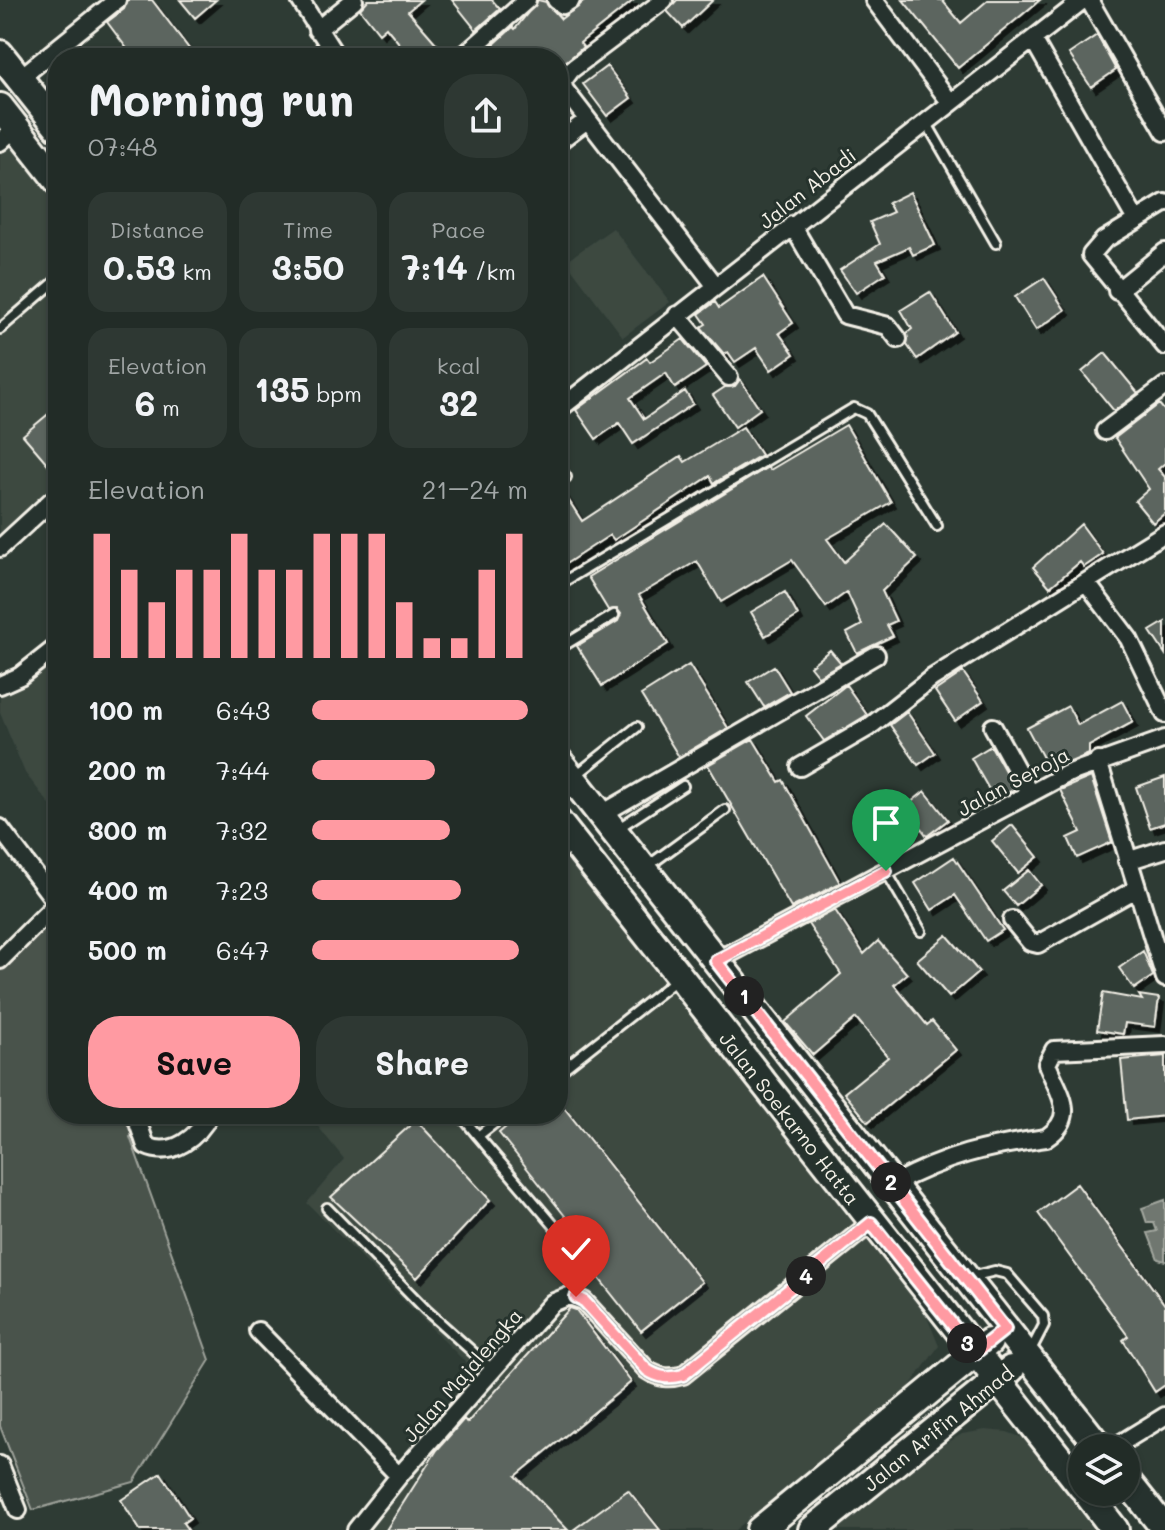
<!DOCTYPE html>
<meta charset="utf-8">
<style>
:root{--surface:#222c27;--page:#2e3833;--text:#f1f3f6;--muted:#a2a7a7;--line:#3f4844;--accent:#ff9aa2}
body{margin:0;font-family:Mali,sans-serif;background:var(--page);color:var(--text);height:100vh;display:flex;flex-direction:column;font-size:30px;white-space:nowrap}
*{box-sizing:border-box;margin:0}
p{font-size:26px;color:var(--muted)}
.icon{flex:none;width:44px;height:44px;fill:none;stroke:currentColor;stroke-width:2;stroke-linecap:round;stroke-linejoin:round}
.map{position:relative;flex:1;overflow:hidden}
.details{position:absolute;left:48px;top:48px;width:520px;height:1076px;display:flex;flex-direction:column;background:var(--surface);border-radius:32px;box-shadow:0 2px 6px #0004,0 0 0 2px var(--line)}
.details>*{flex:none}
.buttons{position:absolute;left:1068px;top:1434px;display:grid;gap:16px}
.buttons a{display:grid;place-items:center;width:72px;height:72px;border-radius:50%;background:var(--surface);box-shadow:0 2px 6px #0004,0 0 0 2px var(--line);font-size:40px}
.pin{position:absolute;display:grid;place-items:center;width:68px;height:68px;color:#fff;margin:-82px -34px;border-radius:50% 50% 50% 0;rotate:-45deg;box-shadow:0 0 8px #0007}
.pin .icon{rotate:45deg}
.km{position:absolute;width:40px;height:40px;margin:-20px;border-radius:50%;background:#222;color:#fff;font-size:22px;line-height:40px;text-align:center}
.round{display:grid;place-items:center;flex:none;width:84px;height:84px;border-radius:32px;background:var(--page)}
.head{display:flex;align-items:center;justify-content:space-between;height:136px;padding:0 40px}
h1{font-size:44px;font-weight:700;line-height:60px}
.metrics{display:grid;grid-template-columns:repeat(3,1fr);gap:12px;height:136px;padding:8px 40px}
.metrics div{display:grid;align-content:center;border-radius:20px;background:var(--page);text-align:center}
.metrics b{font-size:34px;font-weight:700}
.metrics small{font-size:22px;font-weight:400}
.metrics p{font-size:22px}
.chart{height:224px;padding:16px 40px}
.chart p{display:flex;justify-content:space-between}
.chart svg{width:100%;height:144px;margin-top:8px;stroke:var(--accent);stroke-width:6}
.action{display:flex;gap:16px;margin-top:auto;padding:16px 40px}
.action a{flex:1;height:92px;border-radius:32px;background:var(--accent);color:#111;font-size:32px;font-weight:700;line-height:92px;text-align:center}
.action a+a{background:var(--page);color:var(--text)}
ul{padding:0 40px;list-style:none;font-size:26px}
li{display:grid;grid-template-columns:128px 96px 1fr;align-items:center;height:60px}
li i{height:20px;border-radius:10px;background:var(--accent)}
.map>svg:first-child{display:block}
</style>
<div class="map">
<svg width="1165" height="1530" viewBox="0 0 1165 1530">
<defs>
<filter id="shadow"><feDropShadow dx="5" dy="5" stdDeviation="0" flood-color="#0009"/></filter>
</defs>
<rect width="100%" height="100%" fill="#2e3b34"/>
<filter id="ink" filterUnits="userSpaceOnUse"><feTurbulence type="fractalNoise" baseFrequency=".0125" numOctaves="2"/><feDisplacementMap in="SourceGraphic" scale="16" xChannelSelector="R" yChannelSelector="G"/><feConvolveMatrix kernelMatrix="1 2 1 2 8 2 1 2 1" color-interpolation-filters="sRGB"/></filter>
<g filter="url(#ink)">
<!-- built -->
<path fill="#3c4841" d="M0,129l58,74v294l-58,52z
M613,228l57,74 -47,35 -57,-76z
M58,647v168l-33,-42 -25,-60v-28z
M558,834l355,449 26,63 -37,51 -167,133h-366l117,-147 -179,-180 37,-44 -36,-45h250z
M985,1430l22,2 22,8 78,90h-271l107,-85 19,-11z"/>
<!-- green -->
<path fill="#48524c" stroke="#9ea29a" stroke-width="2" d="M58,906v208h82l5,16 -15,7 80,223 -76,122 -101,28 -33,-84v-462z"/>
<!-- water -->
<path fill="#6f7770" stroke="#a4a8a0" stroke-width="2" d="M1165,1200v61l-7,-2 -10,-26 9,-2 -3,-8h-7l-5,-15z"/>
<!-- building -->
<path fill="#5c655e" stroke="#f4f1e8" stroke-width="2" filter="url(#shadow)" d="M128,0h24l44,58h-62l-27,-36 17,-13z
M180,0h36l-21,18z
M368,0h53l-13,11 41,47h-26l-10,-11 -6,6 -21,-26 -7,6 -19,-24z
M452,0h40l8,9 -24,21z
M538,0l8,2 15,17 25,-19h48l-54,43 3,4 -25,22v-11h-60l-8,-10 23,-21 2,2z
M677,0h36l-30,28 -16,-17z
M903,0h39l19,23 27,-23h52l-82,68z
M1097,35l19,35 -25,17 -22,-33z
M607,66l24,32 -24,18 -24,-32z
M910,192l25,53 -22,10 -4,-8 -32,14 8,13 -29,19 -16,-23 40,-26 -10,-22 23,-10 -5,-9z
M763,277l30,46 -14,10 15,21 -23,16 -15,-22 -21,14 -7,-10 -4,2 -23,-27 5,-3 -7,-10 16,-12 4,6z
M1044,278l21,32 -29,20 -21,-33z
M930,292l25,40 -38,27 -10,-14v-12l5,-4 -11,-19z
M683,339l23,28 -31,21 -9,-15 -36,25 14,21 41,-28 8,13 -60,40 -14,-21 -23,16 -20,-29 71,-52 3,4z
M1105,353l33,40 -24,18 -32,-39z
M740,379l20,30 -25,18 -22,-32 12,-8 10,-1z
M1159,404l6,7v52l-7,6 7,8v36l-12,10 -18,-22 14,-12 -34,-51z
M58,406v70l-35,-41z
M846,425l45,77 -64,37 17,23 42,-38 31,34 -35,33 14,30 -9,4 6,11 -36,17 -10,-20 15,-8 -15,-33 -21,15 -34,-47 -71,42 -24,-41 -58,34 29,49 -66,42 -25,-40 41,-25 3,-7 -4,-5 -9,1 -20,-33 180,-110 2,3z
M743,427l18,28 -47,28 -4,-7 -96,64 -4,-5 -52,34v-85l24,37 99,-65 4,6z
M1081,524l22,30 -19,13 -4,-5 -30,25 -17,-20z
M785,592l13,24 -33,20 -14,-24z
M1165,622v32l-15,-23z
M830,650l11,13 -23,13 -8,-10z
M689,665l39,63 -49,29 -38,-62z
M774,666l16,26 -26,15 -16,-25z
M963,672l20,29 -28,20 -20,-30z
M846,685l21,30 -43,26 -18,-25z
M1122,701l11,21 -44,24v8l-39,17 -23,-43 41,-22 10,19z
M907,712l28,41 -17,12 -28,-40z
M753,739l26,43 4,-2 57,103 -49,25 -83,-143z
M991,746l24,43 -20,11 -24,-42z
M1091,777l21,65 -35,16 -9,-20 13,-6 -21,-42z
M1165,777v46l-15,5 -14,-41z
M925,791l23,29 -21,16 -22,-29z
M1012,825l26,32 -20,16 -26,-32z
M954,857l49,73 -17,11 -31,-46 -23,15 -17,-27z
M1029,870l12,15 -25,21 -13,-15z
M835,910l29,44 14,-13 29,33 -13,11 33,40 5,-4 24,29 -88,72 -24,-29 44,-36 -32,-39 -43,37 -28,-33 56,-48 -33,-50z
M947,935l32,37 -30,25 -32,-37z
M1143,951l10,25 -19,13 -15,-21z
M1103,993l39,7 -3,-5 20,3 -4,29 -30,-4 -2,11 -26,-4z
M1165,1056v60l-38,4 -6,-60z
M558,1100l144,182 -61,49 -51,-64 10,-7 -101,-127 22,-19h37z
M416,1120l74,80 -73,78 -86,-81z
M1077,1184l88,121v80l-10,7 -32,-52 5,-4 -90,-123z
M570,1308l6,2 55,72 -115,94 52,54h-182l51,-80 27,-31 3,4z
M161,1473l29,45 -7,5 5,7h-48l-19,-30z
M628,1490l32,40h-87z"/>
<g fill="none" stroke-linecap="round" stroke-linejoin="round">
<defs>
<path id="lane" d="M926,122l70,121
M0,329l58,-50
M558,466l8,11
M558,585l296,-177 13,6 70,112
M558,649l56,-34
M575,776l62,-49
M617,829l66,-43
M648,866l77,-56
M886,871l35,60
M558,1073l118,-93
M460,1114l18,22
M506,1114l-28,22 102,120
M327,1208l99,102 67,60
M970,1277l25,-6 12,3 36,42 1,9 -13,25"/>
<path id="street" d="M300,0l37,58
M556,0l7,5 8,-5
M664,0l-93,70 -8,11 1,8 151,196
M874,0l76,102
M1089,0l76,132
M317,30l37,-30
M1034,41l102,179
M461,58l66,-58
M20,78l97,-78
M0,142l16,-15
M558,142l29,-22
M1165,203l-61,37 -13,15 74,91
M792,225l53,90 43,11 10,13
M1117,291l48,-39
M677,315l52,62
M558,410l525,-410
M1105,431l60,-45
M1165,533l-79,49 43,57 36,75
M0,548l51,-47 7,-1
M0,685l20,-9 38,-30
M993,727l37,67
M1098,761l67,217
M800,767l69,-40 63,-49 154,-96
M602,814l274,-159
M0,828l58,77
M1127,861l38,-12
M1012,920l18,22 8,2 98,-55
M0,960l58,-58
M716,961l351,-187 98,-35
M135,1114l11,32c27,12 52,-9 64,-32
M893,1184c56,-29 90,-37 153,-46 33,-22 13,-44 1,-74l7,-14 111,-5
M258,1331l141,145
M1113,1448l52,-32
M0,1465l18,45
M356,1530l43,-54 153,-173 17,-7 15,5 63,69c12,8 22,9 36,5l188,-152"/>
<path id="primary" d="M0,54l58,73
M0,107l58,74
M558,760l542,688
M558,822l524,665
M1126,1480l39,49
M1086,1492l29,38
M760,1530l229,-188
M812,1530l199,-161"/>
</defs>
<!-- lane casing -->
<use href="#lane" stroke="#f4f1e8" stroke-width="14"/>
<!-- street casing -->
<use href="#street" stroke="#f4f1e8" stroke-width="22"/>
<!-- primary casing -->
<use href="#primary" stroke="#f4f1e8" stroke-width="32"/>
<!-- lane -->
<use href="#lane" stroke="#26332d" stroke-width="8"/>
<!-- street -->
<use href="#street" stroke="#26332d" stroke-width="16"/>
<!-- primary -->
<use href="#primary" stroke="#26332d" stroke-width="26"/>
</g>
</g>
<g fill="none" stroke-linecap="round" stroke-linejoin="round" filter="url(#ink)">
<defs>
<path id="route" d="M576,1297l8,4 63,69c12,8 22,9 36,5l188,-152 104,130 30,-24 -289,-368 170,-90"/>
</defs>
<!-- route casing -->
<use href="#route" stroke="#fff" stroke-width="16"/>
<!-- route -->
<use href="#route" stroke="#ff9aa2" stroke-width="10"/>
</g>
<g text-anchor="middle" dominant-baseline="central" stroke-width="6" stroke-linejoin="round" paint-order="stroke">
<!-- street labels -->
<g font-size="20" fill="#f4f1e8" stroke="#26332d">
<text transform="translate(807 188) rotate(-38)">Jalan Abadi</text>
<text transform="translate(1013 781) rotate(-28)">Jalan Seroja</text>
<text transform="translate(790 1118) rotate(52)">Jalan Soekarno Hatta</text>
<text transform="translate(462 1375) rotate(-49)">Jalan Majalengka</text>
<text transform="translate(938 1428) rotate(-39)">Jalan Arifin Ahmad</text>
</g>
</g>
</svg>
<div class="buttons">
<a><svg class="icon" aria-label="layers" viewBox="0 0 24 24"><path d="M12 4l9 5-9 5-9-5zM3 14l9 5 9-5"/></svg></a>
</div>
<div class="pin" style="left:886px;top:871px;background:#1e9e55"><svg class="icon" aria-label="arrive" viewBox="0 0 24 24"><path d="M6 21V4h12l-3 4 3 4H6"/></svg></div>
<div class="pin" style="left:576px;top:1297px;background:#d93025"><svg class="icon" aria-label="check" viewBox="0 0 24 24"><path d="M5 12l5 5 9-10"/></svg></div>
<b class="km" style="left:744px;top:996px">1</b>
<b class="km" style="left:891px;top:1182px">2</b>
<b class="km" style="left:967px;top:1343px">3</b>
<b class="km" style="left:806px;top:1276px">4</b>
<section class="details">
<div class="head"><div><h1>Morning run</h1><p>07:48</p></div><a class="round"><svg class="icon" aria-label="share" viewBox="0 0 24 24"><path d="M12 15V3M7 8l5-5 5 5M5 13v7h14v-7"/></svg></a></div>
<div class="metrics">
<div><p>Distance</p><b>0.53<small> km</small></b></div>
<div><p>Time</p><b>3:50</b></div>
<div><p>Pace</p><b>7:14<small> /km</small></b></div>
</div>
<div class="metrics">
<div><p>Elevation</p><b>6<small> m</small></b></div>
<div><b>135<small> bpm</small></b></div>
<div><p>kcal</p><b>32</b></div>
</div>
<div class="chart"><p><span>Elevation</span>21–24 m</p>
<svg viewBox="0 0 160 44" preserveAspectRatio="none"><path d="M5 44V6M15 44V17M25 44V27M35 44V17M45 44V17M55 44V6M65 44V17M75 44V17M85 44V6M95 44V6M105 44V6M115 44V27M125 44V38M135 44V38M145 44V17M155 44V6"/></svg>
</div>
<ul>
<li><b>100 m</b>6:43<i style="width:100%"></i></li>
<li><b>200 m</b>7:44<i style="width:57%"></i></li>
<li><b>300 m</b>7:32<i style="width:64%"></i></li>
<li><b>400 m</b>7:23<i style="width:69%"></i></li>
<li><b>500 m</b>6:47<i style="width:96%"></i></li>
</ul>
<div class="action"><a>Save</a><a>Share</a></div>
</section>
</div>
